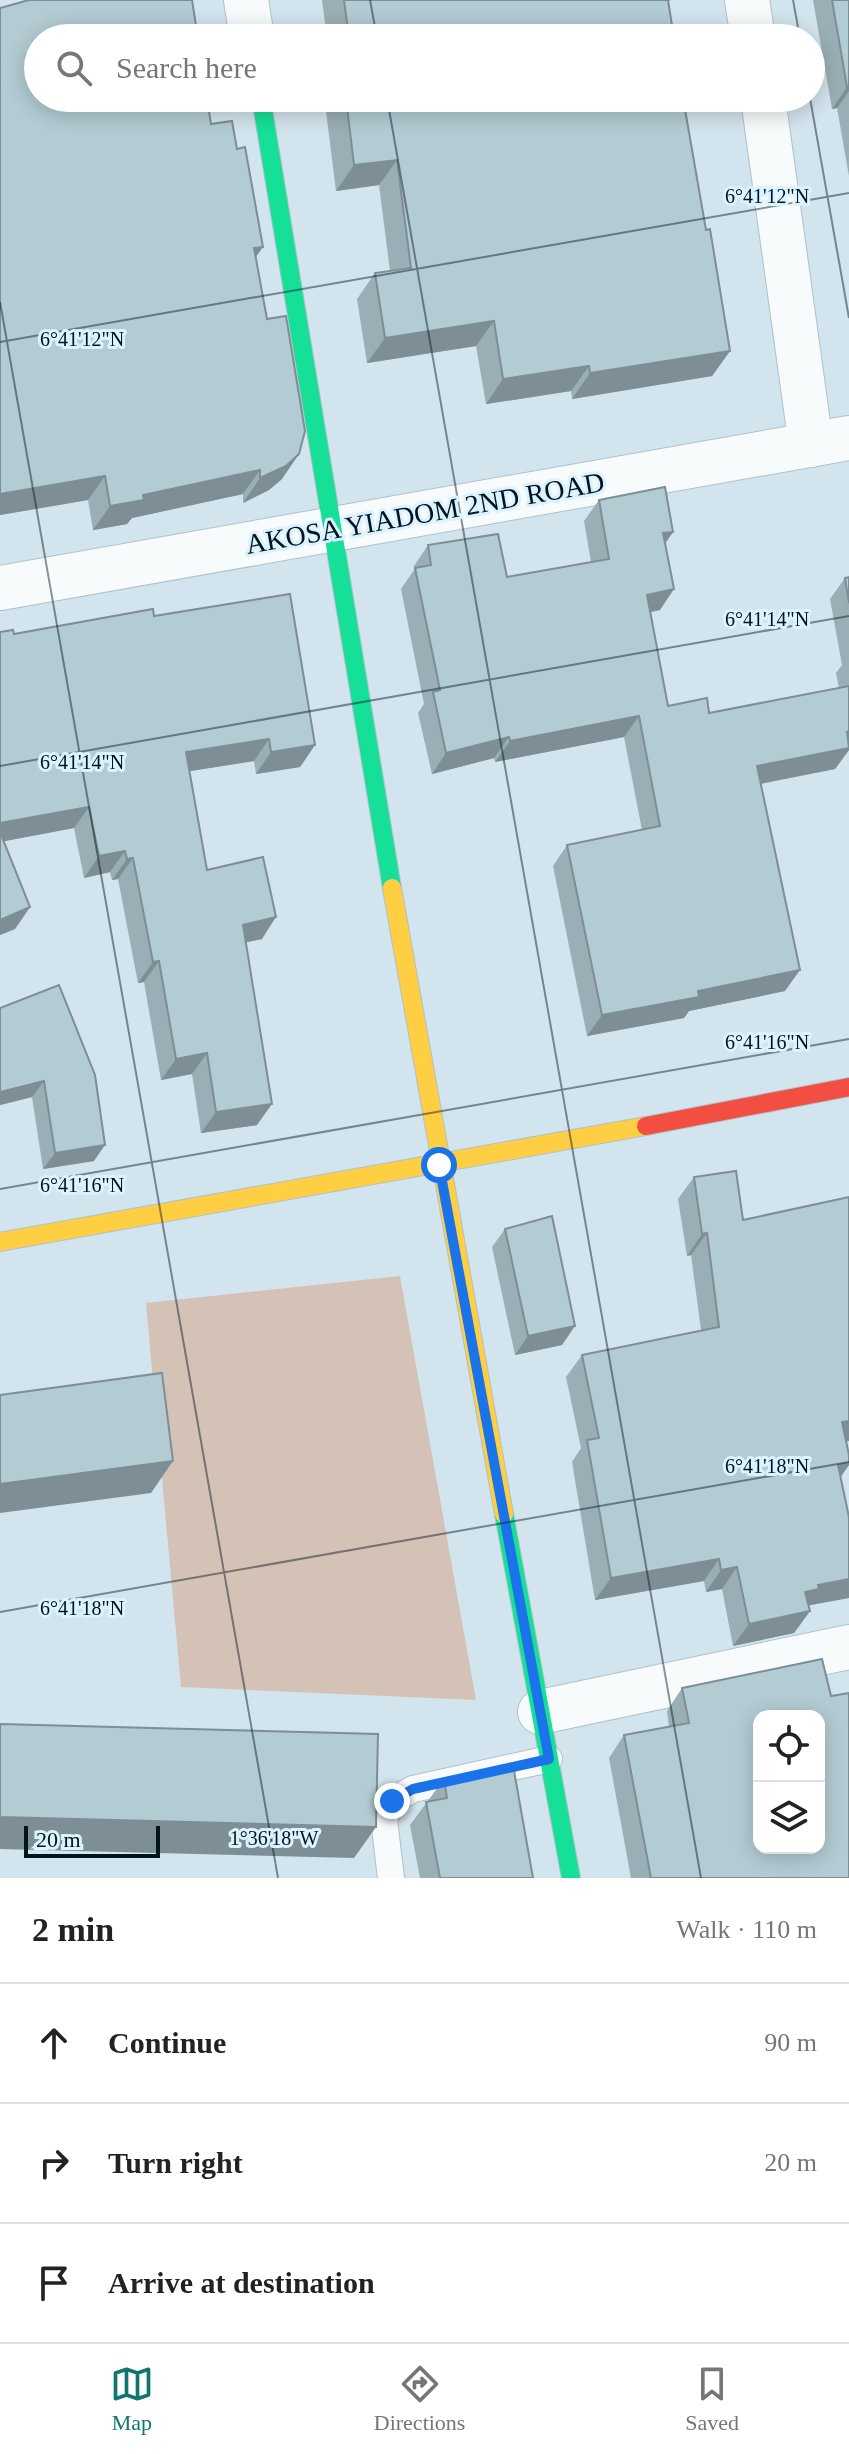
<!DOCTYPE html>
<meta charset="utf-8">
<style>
:root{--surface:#fff;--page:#f2f2f2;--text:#222;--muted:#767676;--line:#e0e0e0;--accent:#0f766e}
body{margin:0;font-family:"Times New Roman",serif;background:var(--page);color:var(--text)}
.controls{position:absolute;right:24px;bottom:24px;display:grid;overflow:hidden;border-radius:16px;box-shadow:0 4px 20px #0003}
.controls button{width:72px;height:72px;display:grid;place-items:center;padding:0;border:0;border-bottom:2px solid var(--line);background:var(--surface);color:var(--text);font:40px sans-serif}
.scale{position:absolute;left:24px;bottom:20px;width:136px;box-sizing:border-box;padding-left:8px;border:4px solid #01151f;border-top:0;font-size:22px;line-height:28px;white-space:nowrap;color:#01151f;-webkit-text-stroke:6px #dcf2ff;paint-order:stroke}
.stop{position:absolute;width:24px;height:24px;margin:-18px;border:6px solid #1a73e8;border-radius:50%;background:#fff}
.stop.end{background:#1a73e8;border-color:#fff;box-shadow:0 2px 8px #0008}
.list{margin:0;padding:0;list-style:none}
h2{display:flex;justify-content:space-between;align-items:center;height:104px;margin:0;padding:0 32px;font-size:34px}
h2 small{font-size:26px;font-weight:400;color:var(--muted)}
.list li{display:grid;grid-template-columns:52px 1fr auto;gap:24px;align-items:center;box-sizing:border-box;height:120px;padding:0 32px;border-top:2px solid var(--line)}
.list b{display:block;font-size:30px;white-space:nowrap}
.list em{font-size:26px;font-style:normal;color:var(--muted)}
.icon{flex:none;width:44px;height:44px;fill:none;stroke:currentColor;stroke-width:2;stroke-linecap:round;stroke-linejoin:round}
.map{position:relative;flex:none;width:849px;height:1878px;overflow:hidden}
.search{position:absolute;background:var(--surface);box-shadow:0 4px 20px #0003;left:24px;right:24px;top:24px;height:88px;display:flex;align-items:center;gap:20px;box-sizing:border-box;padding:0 28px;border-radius:44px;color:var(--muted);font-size:30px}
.sheet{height:464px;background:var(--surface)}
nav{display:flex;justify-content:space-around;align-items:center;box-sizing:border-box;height:112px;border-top:2px solid var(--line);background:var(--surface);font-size:22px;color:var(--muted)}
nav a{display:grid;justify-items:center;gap:4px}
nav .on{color:var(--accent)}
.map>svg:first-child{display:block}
.green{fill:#d5c2b6}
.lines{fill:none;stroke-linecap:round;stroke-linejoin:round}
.lane-casing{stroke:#afc1cb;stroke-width:28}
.street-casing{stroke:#afc1cb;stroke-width:46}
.fast-casing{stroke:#afc1cb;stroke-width:20}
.slow-casing{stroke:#afc1cb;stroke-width:20}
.jam-casing{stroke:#afc1cb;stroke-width:20}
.lane{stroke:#f8fbfc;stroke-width:26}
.street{stroke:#f8fbfc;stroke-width:44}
.fast{stroke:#16e098;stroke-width:18}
.slow{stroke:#ffcf43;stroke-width:18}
.jam{stroke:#f24e42;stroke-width:18}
.wall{fill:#9aafb5}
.shaded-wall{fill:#7d8e94}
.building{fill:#b3cbd3;stroke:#7d8e94;stroke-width:2;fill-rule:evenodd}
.route{stroke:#1a73e8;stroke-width:10}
.ticks{fill:none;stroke:#01151f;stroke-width:2;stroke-opacity:0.45}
.labels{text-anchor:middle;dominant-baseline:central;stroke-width:6;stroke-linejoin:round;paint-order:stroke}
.street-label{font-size:28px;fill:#01151f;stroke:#dcf2ff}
.ticks-label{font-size:20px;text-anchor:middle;fill:#01151f;stroke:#dcf2ff;stroke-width:6;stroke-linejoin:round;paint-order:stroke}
</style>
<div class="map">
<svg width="849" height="1878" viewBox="0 0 849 1878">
<rect width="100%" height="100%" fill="#d2e4ed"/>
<polygon class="green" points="400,1276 476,1700 181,1687 146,1303"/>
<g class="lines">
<g class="lane-casing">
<polyline id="lane" points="391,1878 384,1820 392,1801 413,1789 549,1759"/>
</g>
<g class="street-casing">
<g id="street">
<polyline points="246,0 252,38"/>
<polyline points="747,0 753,38"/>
<polyline points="763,98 811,445"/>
<polyline points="0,588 849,438"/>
<polyline points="540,1712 849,1647"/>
</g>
</g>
<g class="fast-casing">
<g id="fast">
<polyline points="261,98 392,888"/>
<polyline points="504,1514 571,1878"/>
</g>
</g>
<g class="slow-casing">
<g id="slow">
<polyline points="392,888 504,1514"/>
<polyline points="0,1242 646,1126"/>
</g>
</g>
<g class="jam-casing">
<polyline id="jam" points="646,1126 849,1087"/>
</g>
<use href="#lane" class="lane"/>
<use href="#street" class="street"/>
<use href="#fast" class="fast"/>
<use href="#slow" class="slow"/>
<use href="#jam" class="jam"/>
</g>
<g class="wall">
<polygon points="322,0 671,0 668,2 674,38 327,38"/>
<polygon points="813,0 849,0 849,176 837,108 832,109"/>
<polygon points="0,8 211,124 256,257 282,479 269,490 243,503 243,494 132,518 127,524 93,530 88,500 0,515"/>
<polygon points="335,98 683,98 706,230 730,351 712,376 572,399 571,391 486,404 476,346 367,363 357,299 375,273 390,271 379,185 336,191 326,111"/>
<polygon points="599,500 665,543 660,610 650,612 668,706 709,713 839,688 836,673 842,665 830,599 845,578 849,577 849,750 835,769 761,784 785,991 689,1011 684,1018 587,1036 553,866 567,845 642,830 624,737 495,762 494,758 432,774 418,713 424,704 401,589 414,570 414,566 428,545 507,577 591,562 584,521"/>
<polygon points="154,616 315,745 300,767 256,774 254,761 190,771 207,870 262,939 246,942 257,1125 201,1133 192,1074 161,1080 144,982 138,983 118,879 112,880 110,872 84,878 74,828 4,841 30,907 15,929 0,935 0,632 14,634"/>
<polygon points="0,1008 94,1161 43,1169 32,1097 0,1105"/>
<polygon points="694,1177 743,1220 846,1441 849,1455 849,1465 840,1477 809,1606 810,1611 794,1633 733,1646 722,1589 706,1592 704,1581 595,1600 572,1462 581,1448 566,1377 582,1355 701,1330 691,1255 687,1256 678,1199"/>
<polygon points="505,1229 562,1345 515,1355 492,1247"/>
<polygon points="682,1688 831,1696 849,1878 631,1878 609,1758 624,1735 669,1727 667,1711"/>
<polygon points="444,1779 533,1878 420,1878 410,1825"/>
</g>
<g class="shaded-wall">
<polygon points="847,87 849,87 849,91 837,108 832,109"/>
<polygon points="397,160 379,185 336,191 354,165"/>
<polygon points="263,247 246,271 254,248"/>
<polygon points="494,321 476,346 367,363 385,338"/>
<polygon points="730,351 712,376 572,399 590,373"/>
<polygon points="589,366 571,391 486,404 503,379"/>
<polygon points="299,454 282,479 269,490 243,503 260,478"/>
<polygon points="260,470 243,494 132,518 127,524 93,530 110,506 143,495"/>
<polygon points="105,476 88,500 0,515 0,494"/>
<polygon points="673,532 659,553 663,533"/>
<polygon points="674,589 660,610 632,616 647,595"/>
<polygon points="639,716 624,737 495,762 510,741"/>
<polygon points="849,731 849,750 835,769 742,787 757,766"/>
<polygon points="509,737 494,758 432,774 446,753"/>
<polygon points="269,739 254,761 172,774 186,752"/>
<polygon points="315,745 300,767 256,774 271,752"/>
<polygon points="89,807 74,828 0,842 0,823"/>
<polygon points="125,851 110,872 84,878 99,856"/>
<polygon points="133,858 118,879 112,880 127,859"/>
<polygon points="30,907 15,929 0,935 0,920"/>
<polygon points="276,917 262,939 228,946 243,925"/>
<polygon points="159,961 144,982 138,983 153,962"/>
<polygon points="800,970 785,991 689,1011 684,1018 587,1036 602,1015 698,991"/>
<polygon points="207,1053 192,1074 161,1080 176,1059"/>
<polygon points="44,1081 32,1097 0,1105 0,1092"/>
<polygon points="272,1104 257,1125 201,1133 216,1112"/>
<polygon points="105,1145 94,1161 43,1169 55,1153"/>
<polygon points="707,1233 691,1255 687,1256 702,1234"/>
<polygon points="575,1326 562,1345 515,1355 528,1336"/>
<polygon points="849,1421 849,1441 826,1444 842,1422"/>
<polygon points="173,1461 151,1493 0,1513 0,1484"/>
<polygon points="849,1463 849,1465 835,1485 838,1465"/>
<polygon points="719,1559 704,1581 595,1600 611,1578"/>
<polygon points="737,1567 722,1589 706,1592 721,1570"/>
<polygon points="849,1579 849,1598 806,1606 805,1592 818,1585"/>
<polygon points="810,1611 794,1633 733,1646 749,1624"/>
<polygon points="0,1817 376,1827 354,1858 0,1849"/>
</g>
<g class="building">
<polygon points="29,0 192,0 198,38 38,38 38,98 207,98 211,124 232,121 237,149 245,147 263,247 254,248 267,319 286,316 305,431 299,454 286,466 260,478 260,470 143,495 144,500 110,506 105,476 0,494 0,8"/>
<polygon points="344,0 668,0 674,38 349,38"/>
<polygon points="832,0 849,0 849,87 847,87"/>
<polygon points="346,98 683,98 706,230 710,229 730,351 590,373 589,366 503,379 494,321 385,338 375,273 411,268 397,160 354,165"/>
<polygon points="665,487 673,532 663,533 674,589 647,595 668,706 707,698 709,713 849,686 849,731 847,732 849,748 757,766 800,970 698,991 699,997 602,1015 567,845 660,826 639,716 510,741 509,737 446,753 433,692 440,690 415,568 431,565 428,545 498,534 507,577 609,559 599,500"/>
<polygon points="849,577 849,603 845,578"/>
<polygon points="290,594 315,745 271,752 269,739 186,752 207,870 263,857 276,917 243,925 272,1104 216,1112 207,1053 176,1059 159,961 153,962 133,858 127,859 125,851 99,856 89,807 0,823 0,632 13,630 14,634 153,609 154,616"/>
<polygon points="0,832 30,907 0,920"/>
<polygon points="59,985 95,1075 105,1145 55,1153 44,1081 0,1092 0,1008"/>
<polygon points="736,1171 743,1220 849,1197 849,1421 842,1422 849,1455 849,1463 838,1465 849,1517 849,1579 818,1585 819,1589 805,1592 810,1611 749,1624 737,1567 721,1570 719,1559 611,1578 587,1440 599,1438 582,1355 719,1327 707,1233 702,1234 694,1177"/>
<polygon points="552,1216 575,1326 528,1336 505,1229"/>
<polygon points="162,1373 173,1461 0,1484 0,1395"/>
<path d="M822 1659 831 1696 849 1693V1878H651L624 1735 689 1723 682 1688ZM759 1716H819V1848H759Z"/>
<polygon points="0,1724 378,1734 376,1827 0,1817"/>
<polygon points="513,1765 533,1878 440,1878 426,1802 447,1798 444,1779"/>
</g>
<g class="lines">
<polyline class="route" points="392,1801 413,1789 549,1759 439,1165"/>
</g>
<path class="ticks" d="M370 0 377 38M793 0 800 38M387 98 701 1878M810 98 849 318M0 302 278 1878M0 342 849 193M0 766 849 616M0 1189 849 1039M0 1612 849 1462"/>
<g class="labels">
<g class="street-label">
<text transform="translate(425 513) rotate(-10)">AKOSA YIADOM 2ND ROAD</text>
</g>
</g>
<g class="ticks-label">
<text x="767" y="203">6°41'12"N</text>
<text x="82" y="346">6°41'12"N</text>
<text x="767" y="626">6°41'14"N</text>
<text x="82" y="769">6°41'14"N</text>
<text x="767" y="1049">6°41'16"N</text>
<text x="82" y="1192">6°41'16"N</text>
<text x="767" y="1473">6°41'18"N</text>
<text x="82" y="1615">6°41'18"N</text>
<text x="274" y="1845">1°36'18"W</text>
</g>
</svg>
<div class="controls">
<button><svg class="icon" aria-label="locate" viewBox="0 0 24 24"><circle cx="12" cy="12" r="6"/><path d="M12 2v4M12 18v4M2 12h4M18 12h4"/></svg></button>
<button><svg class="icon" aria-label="layers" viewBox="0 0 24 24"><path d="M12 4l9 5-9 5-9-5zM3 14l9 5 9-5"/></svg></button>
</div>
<div class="scale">20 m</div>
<div class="stop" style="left:439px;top:1165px"></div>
<div class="stop end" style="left:392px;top:1801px"></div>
<div class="search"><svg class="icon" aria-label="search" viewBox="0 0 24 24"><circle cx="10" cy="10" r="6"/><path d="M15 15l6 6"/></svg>Search here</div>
</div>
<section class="sheet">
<h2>2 min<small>Walk · 110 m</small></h2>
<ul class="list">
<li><svg class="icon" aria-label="ahead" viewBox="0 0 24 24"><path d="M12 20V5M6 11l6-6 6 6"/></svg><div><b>Continue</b></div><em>90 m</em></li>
<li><svg class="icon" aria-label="right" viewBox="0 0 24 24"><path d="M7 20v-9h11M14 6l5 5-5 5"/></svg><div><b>Turn right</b></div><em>20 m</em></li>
<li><svg class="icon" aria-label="arrive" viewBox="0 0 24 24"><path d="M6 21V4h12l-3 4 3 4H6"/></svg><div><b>Arrive at destination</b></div></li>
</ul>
</section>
<nav>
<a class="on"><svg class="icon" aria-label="map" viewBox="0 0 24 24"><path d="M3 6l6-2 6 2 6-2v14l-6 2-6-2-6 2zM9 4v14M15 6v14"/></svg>Map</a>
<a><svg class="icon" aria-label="directions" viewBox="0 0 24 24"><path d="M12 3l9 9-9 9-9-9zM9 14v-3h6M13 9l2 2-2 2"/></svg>Directions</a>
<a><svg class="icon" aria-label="saved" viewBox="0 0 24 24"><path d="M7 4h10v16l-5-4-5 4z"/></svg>Saved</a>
</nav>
